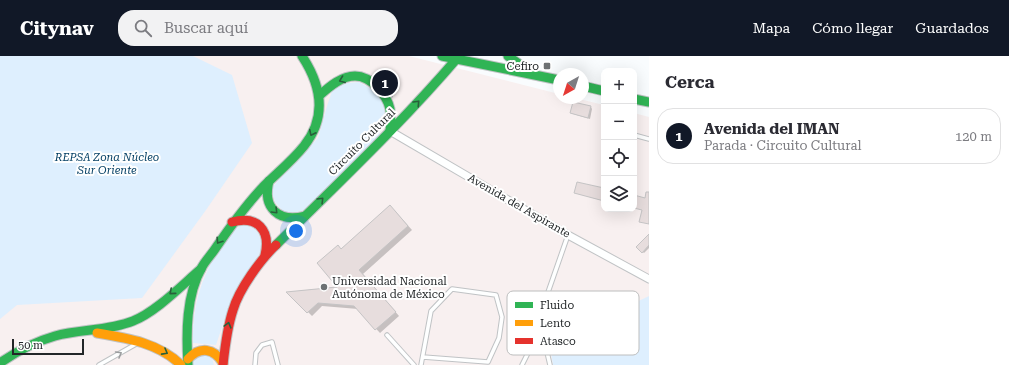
<!DOCTYPE html>
<html lang="es">
<meta charset="utf-8">
<style>
:root{--surface:#fff;--page:#f2f2f3;--text:#2b2b33;--muted:#7c7c81;--line:#e1e1e2;--accent:#111827}
body{margin:0;font-family:"Roboto Serif",serif;background:var(--page);color:var(--text)}
.controls{position:absolute;right:12px;top:12px;display:grid;overflow:hidden;border-radius:8px;box-shadow:0 4px 16px #0002}
.controls button{width:36px;height:36px;display:grid;place-items:center;padding:0;border:0;border-bottom:1px solid var(--line);background:var(--surface);color:var(--text);font:20px sans-serif}
.compass{position:absolute;left:553px;top:12px;width:36px;height:36px;border-radius:50%;background:var(--surface);box-shadow:0 4px 16px #0002;rotate:219deg}
.scale{position:absolute;left:12px;bottom:10px;width:72px;box-sizing:border-box;padding-left:4px;border:2px solid #222628;border-top:0;font-size:11px;line-height:14px;white-space:nowrap;color:#222628;-webkit-text-stroke:3px #fff;paint-order:stroke}
.you{position:absolute;left:296px;top:175px;width:14px;height:14px;margin:-10px;border:3px solid #fff;border-radius:50%;background:#1a73e8;box-shadow:0 0 0 6px #1a73e833}
.badge{display:grid;place-items:center;width:26px;height:26px;border-radius:50%;background:var(--accent);color:#fff;font-size:13px;font-weight:700}
.pin{position:absolute;translate:-50% -50%;border:2px solid #fff;box-shadow:0 1px 4px #0006}
.list{margin:0;padding:0;list-style:none}
h2{display:flex;justify-content:space-between;align-items:center;height:52px;margin:0;padding:0 16px;font-size:17px}
h2 small{font-size:13px;font-weight:400;color:var(--muted)}
.list li{display:grid;grid-template-columns:26px 1fr auto;gap:12px;align-items:center;box-sizing:border-box;height:56px;margin:0 8px 8px;padding:0 8px;border:1px solid var(--line);border-radius:16px}
.list b{display:block;font-size:15px;white-space:nowrap}
.list p{margin:0;font-size:13px;white-space:nowrap;color:var(--muted)}
.list em{font-size:13px;font-style:normal;color:var(--muted)}
.icon{flex:none;width:22px;height:22px;fill:none;stroke:currentColor;stroke-width:2;stroke-linecap:round;stroke-linejoin:round}
.map{position:relative;flex:none;width:649px;height:309px;overflow:hidden}
header{display:flex;align-items:center;gap:24px;box-sizing:border-box;height:56px;padding:0 20px;background:var(--accent);color:#fff}
header strong{font-size:19px}
nav{display:flex;gap:22px;margin-inline-start:auto;font-size:14px}
.search{width:280px;height:36px;background:var(--page);display:flex;align-items:center;gap:10px;box-sizing:border-box;padding:0 14px;border-radius:16px;color:var(--muted);font-size:15px}
main{display:flex}
aside{flex:1;background:var(--surface)}
.map>svg:first-child{display:block}
.education{fill:#f8f0f0}
.green{fill:#deeffe}
.shadow{fill:#0003}
.building{fill:#e7dddd;stroke:#c5c4c5}
.lines{fill:none;stroke-linecap:round;stroke-linejoin:round}
.lane-casing{stroke:#c0c3c5;stroke-width:5.5}
.street-casing{stroke:#c0c3c5;stroke-width:9}
.fast-casing{stroke:#c0c3c5;stroke-width:11}
.slow-casing{stroke:#c0c3c5;stroke-width:11}
.jam-casing{stroke:#c0c3c5;stroke-width:11}
.lane{stroke:#feffff;stroke-width:3.5}
.street{stroke:#feffff;stroke-width:7}
.fast{stroke:#30b455;stroke-width:9}
.slow{stroke:#ff9f0a;stroke-width:9}
.jam{stroke:#e5322d;stroke-width:9}
.oneway{stroke:#285f3a}
.oneway2{stroke:#9b9d9e}
.poi-dot{fill:#6d7173;stroke:#fff;stroke-width:1.5}
.labels{text-anchor:middle;dominant-baseline:central;stroke-width:4;stroke-linejoin:round;paint-order:stroke}
.poi-label{font-size:11px;fill:#222628;stroke:#fff;text-anchor:end}
.street-label{font-size:11px;fill:#222628;stroke:#fff}
.park-label{font-size:11px;font-style:italic;fill:#054065;stroke:#fff}
.key{fill:#fff;stroke:#bdbebe;stroke-width:1}
.key-label{font-size:11px;fill:#222628}
</style>
<header>
<strong>Citynav</strong>
<div class="search"><svg class="icon" aria-label="search" viewBox="0 0 24 24"><circle cx="10" cy="10" r="6"/><path d="M15 15l6 6"/></svg>Buscar aquí</div>
<nav><a>Mapa</a><a>Cómo llegar</a><a>Guardados</a></nav>
</header>
<main>
<div class="map">
<svg width="649" height="309" viewBox="0 0 649 309">
<rect width="100%" height="100%" fill="#f9fcfe"/>
<polygon class="education" points="0,0 409,0 559,38 559,42 575,42 604,49 604,153 634,153 634,57 649,61 649,309 0,309"/>
<g class="green">
<polygon points="0,0 193,0 232,19 252,87 206,154 142,242 17,249 0,263"/>
<polygon points="359,26 375,35 383,44 385,55 379,80 305,154 286,159 275,146 271,133 288,112 318,82 327,50 333,32 347,27"/>
<path d="M242 169C258 171 259 177 263 191L225 262 216 289 193 287C192 250 201 221 221 190 228 180 230 174 242 169Z"/>
<polygon points="649,240 649,309 553,309 548,278 575,284 581,273"/>
<polygon points="203,299 212,301 214,309 193,309 192,305"/>
</g>
<g class="shadow">
<polygon points="574,47 591,51 592,53 590,63 573,58 571,57"/>
<polygon points="604,133 604,145 575,137"/>
<polygon points="394,154 412,174 363,218 399,260 380,277 358,253 322,250 312,260 288,236 339,231 342,194"/>
<polygon points="649,180 649,192 644,197 637,191"/>
</g>
<g class="building">
<polygon points="573,46 591,50 588,62 570,57"/>
<polygon points="577,126 604,132 604,145 574,137"/>
<polygon points="646,136 649,136 649,168 639,166 642,154 634,152 634,139 645,142"/>
<polygon points="390,149 408,170 359,214 396,256 375,274 354,250 318,247 307,257 286,236 337,231 317,207 338,189 341,193"/>
<polygon points="649,178 649,189 642,197 636,191"/>
</g>
<g class="lines">
<g class="lane-casing">
<g id="lane">
<polyline points="369,23 378,20 392,34 389,43"/>
<polyline points="634,79 649,83"/>
<polyline points="387,279 414,309"/>
<polyline points="99,309 136,288"/>
<polyline points="255,309 256,297 262,289 272,286 278,309"/>
<polyline points="421,309 431,255 452,233 496,239 502,261 499,282 488,306 423,301"/>
<polyline points="522,309 530,293 539,263"/>
<polyline points="550,309 539,262 568,179"/>
</g>
</g>
<g class="street-casing">
<polyline id="street" points="390,75 568,179 649,223"/>
</g>
<g class="fast-casing">
<g id="fast">
<polyline points="442,0 559,24"/>
<polyline points="508,0 530,16"/>
<polyline points="583,30 604,35"/>
<path d="M320 39C330 30 342 20 355 20 371 20 387 39 390 53 391 60 391 68 390 75"/>
<polyline points="634,43 649,46"/>
<path d="M269 125C262 152 279 167 305 160"/>
<path d="M276 189C338 127 402 67 459 0"/>
<path d="M0 307C17 295 34 286 55 280 81 273 108 275 133 265 156 256 182 229 201 213"/>
<path d="M188 309C186 277 186 239 202 211 206 204 211 199 215 193 230 171 245 150 263 131 277 117 292 105 304 90 328 60 321 29 302 0"/>
</g>
</g>
<g class="slow-casing">
<g id="slow">
<path d="M97 277C127 282 159 287 181 309"/>
<path d="M188 303C200 290 214 292 223 307"/>
</g>
</g>
<g class="jam-casing">
<g id="jam">
<path d="M232 166C257 159 271 174 265 199"/>
<path d="M223 309C225 290 227 272 233 254 239 233 261 203 276 189"/>
</g>
</g>
<use href="#lane" class="lane"/>
<use href="#street" class="street"/>
<use href="#fast" class="fast"/>
<use href="#slow" class="slow"/>
<use href="#jam" class="jam"/>
</g>
<defs><path id="oneway-chevron" d="M-2-3.5L2.5 0L-2 3.5" fill="none" stroke-width="1.6" stroke-linecap="round" stroke-linejoin="round"/></defs>
<g class="oneway">
<use href="#oneway-chevron" transform="translate(342 24) rotate(159)"/>
<use href="#oneway-chevron" transform="translate(417 47) rotate(-47)"/>
<use href="#oneway-chevron" transform="translate(312 77) rotate(116)"/>
<use href="#oneway-chevron" transform="translate(321 144) rotate(-45)"/>
<use href="#oneway-chevron" transform="translate(275 155) rotate(45)"/>
<use href="#oneway-chevron" transform="translate(219 185) rotate(123)"/>
<use href="#oneway-chevron" transform="translate(172 236) rotate(139)"/>
<use href="#oneway-chevron" transform="translate(228 269) rotate(-75)"/>
<use href="#oneway-chevron" transform="translate(165 296) rotate(29)"/>
</g>
<use class="oneway2" href="#oneway-chevron" transform="translate(119 298) rotate(-30)"/>
<g class="poi-dot">
<rect x="543" y="6" width="8" height="8" rx="2"/>
<circle cx="324" cy="231" r="4"/>
</g>
<g class="labels">
<g class="poi-label">
<text x="539" y="10">Cefiro</text>
<text x="332" y="225" text-anchor="start">Universidad Nacional<tspan x="332" dy="13">Autónoma de México</tspan></text>
</g>
<g class="street-label">
<text transform="translate(362 86) rotate(-45)">Circuito Cultural</text>
<text transform="translate(519 150) rotate(30)">Avenida del Aspirante</text>
</g>
<g class="park-label">
<text x="107" y="101">REPSA Zona Núcleo<tspan x="107" dy="13">Sur Oriente</tspan></text>
</g>
</g>
<rect x="507" y="235" width="132" height="64" rx="6" class="key"/>
<rect x="515" y="246" width="18" height="6" fill="#30b455"/>
<rect x="515" y="264" width="18" height="6" fill="#ff9f0a"/>
<rect x="515" y="282" width="18" height="6" fill="#e5322d"/>
<g class="key-label">
<text x="540" y="253">Fluido</text>
<text x="540" y="271">Lento</text>
<text x="540" y="289">Atasco</text>
</g>
</svg>
<div class="controls">
<button>+</button>
<button>−</button>
<button><svg class="icon" aria-label="locate" viewBox="0 0 24 24"><circle cx="12" cy="12" r="6"/><path d="M12 2v4M12 18v4M2 12h4M18 12h4"/></svg></button>
<button><svg class="icon" aria-label="layers" viewBox="0 0 24 24"><path d="M12 4l9 5-9 5-9-5zM3 14l9 5 9-5"/></svg></button>
</div>
<svg class="compass" viewBox="-18 -18 36 36"><path d="M0-13l5 13h-10z" fill="#e53935"/><path d="M0 13l5-13h-10z" fill="#7c7c81"/></svg>
<div class="scale">50 m</div>
<div class="you"></div>
<div class="pin badge" style="left:385px;top:27px">1</div>
</div>
<aside>
<h2>Cerca<small></small></h2>
<ul class="list">
<li><span class="badge">1</span><div><b>Avenida del IMAN</b><p>Parada · Circuito Cultural</p></div><em>120 m</em></li>
</ul>
</aside>
</main>
